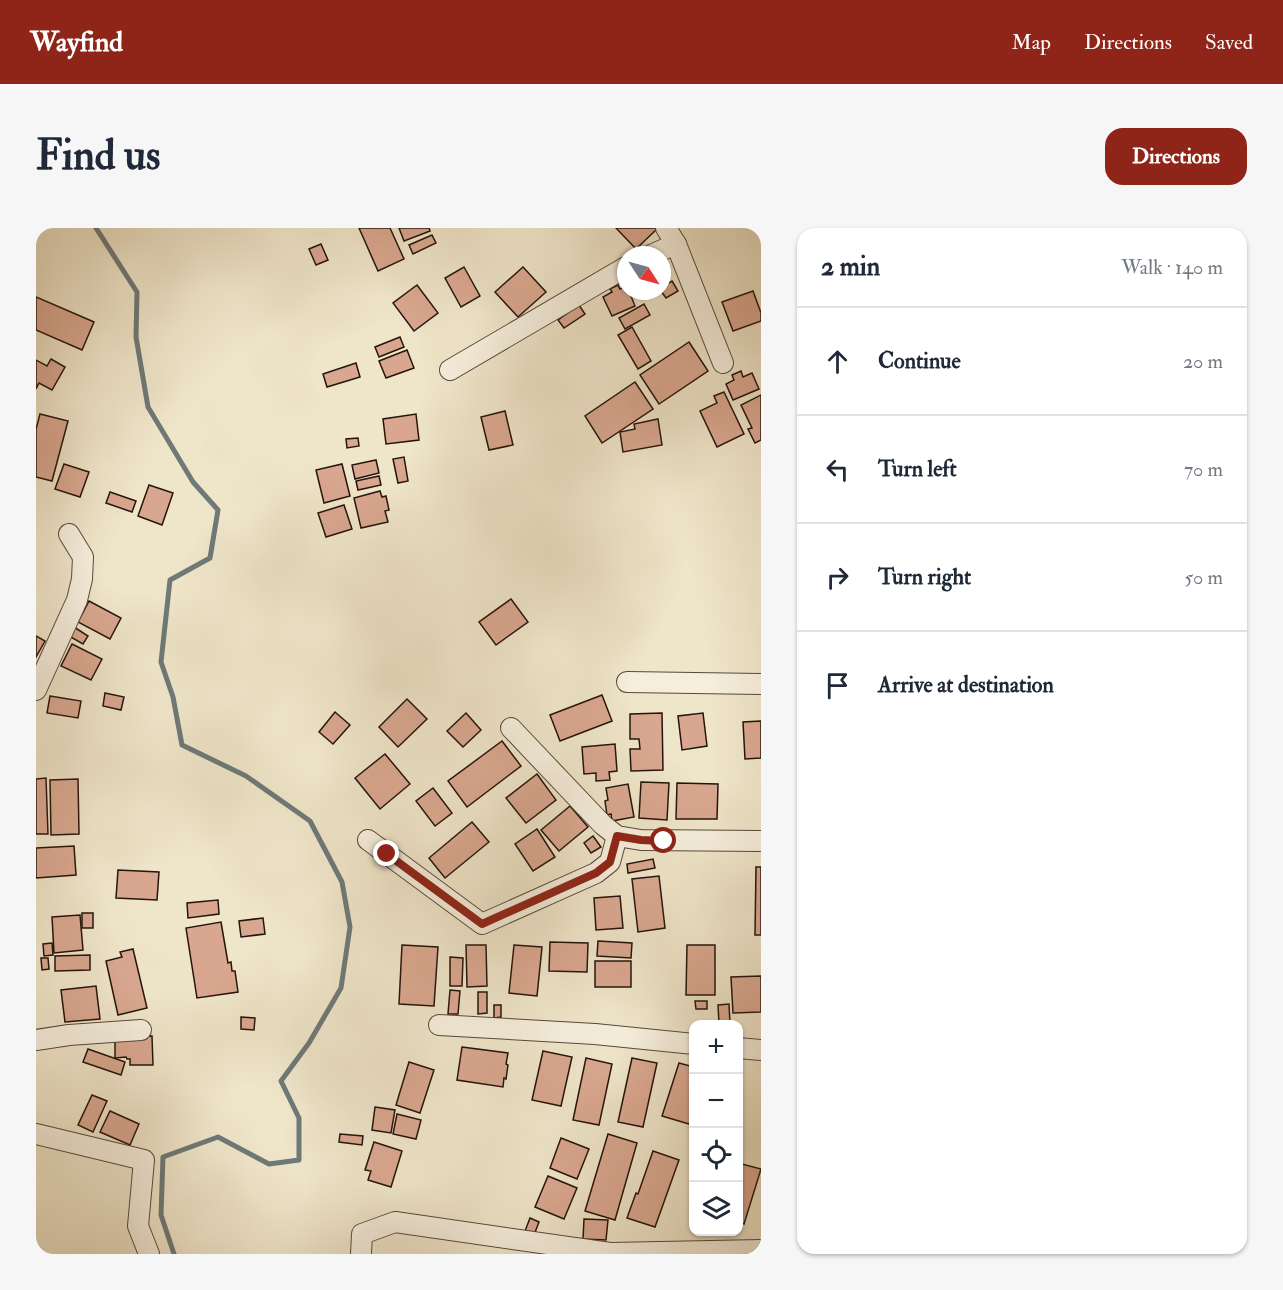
<!DOCTYPE html>
<meta charset="utf-8">
<style>
:root{--surface:#fff;--page:#f6f6f7;--text:#1f2937;--muted:#747a83;--line:#e0e1e3;--accent:#8f2418}
body{margin:0;font-family:"IM FELL Double Pica",serif;background:var(--page);color:var(--text)}
.controls{position:absolute;right:18px;bottom:18px;display:grid;overflow:hidden;border-radius:12px;box-shadow:0 2px 4px #0004}
.controls button{width:54px;height:54px;display:grid;place-items:center;padding:0;border:0;border-bottom:2px solid var(--line);background:var(--surface);color:var(--text);font:30px sans-serif}
.compass{position:absolute;left:581px;top:18px;width:54px;height:54px;border-radius:50%;background:var(--surface);box-shadow:0 2px 4px #0004;rotate:126deg}
.stop{position:absolute;width:18px;height:18px;margin:-14px;border:4px solid #8f2418;border-radius:50%;background:#fff}
.stop.end{background:#8f2418;border-color:#fff;box-shadow:0 2px 6px #0008}
.list{margin:0;padding:0;list-style:none}
h2{display:flex;justify-content:space-between;align-items:center;height:78px;margin:0;padding:0 24px;font-size:26px}
h2 small{font-size:20px;font-weight:400;color:var(--muted)}
.list li{display:grid;grid-template-columns:39px 1fr auto;gap:18px;align-items:center;box-sizing:border-box;height:108px;padding:0 24px;border-top:2px solid var(--line)}
.list b{display:block;font-size:22px;white-space:nowrap}
.list em{font-size:20px;font-style:normal;color:var(--muted)}
.icon{flex:none;width:33px;height:33px;fill:none;stroke:currentColor;stroke-width:2;stroke-linecap:round;stroke-linejoin:round}
.map{position:relative;flex:none;width:725px;height:1026px;overflow:hidden;border-radius:18px}
header{display:flex;align-items:center;gap:36px;box-sizing:border-box;height:84px;padding:0 30px;background:var(--accent);color:#fff}
header strong{font-size:28px}
nav{display:flex;gap:33px;margin-inline-start:auto;font-size:21px}
.intro{display:flex;align-items:center;justify-content:space-between;box-sizing:border-box;height:144px;padding:0 36px}
h1{margin:0;font-size:42px}
.button{padding:15px 27px;border-radius:18px;background:var(--accent);color:#fff;font-size:21px;font-weight:700}
main{display:flex;gap:36px;padding:0 36px}
aside{flex:1;background:var(--surface);border-radius:18px;box-shadow:0 2px 4px #0004}
.map>svg:first-child{display:block}
.lines{fill:none;stroke-linecap:round;stroke-linejoin:round}
.stream{stroke:#6e7978;stroke-width:5}
.building{fill:#d9a78f;stroke:#25140c;stroke-width:1.5}
.street-casing{stroke:#58483b;stroke-width:22}
.street{stroke:#f5eedc;stroke-width:20}
.route{stroke:#8f2418;stroke-width:8}
</style>
<header>
<strong>Wayfind</strong>
<nav><a>Map</a><a>Directions</a><a>Saved</a></nav>
</header>
<div class="intro"><h1>Find us</h1><a class="button">Directions</a></div>
<main>
<div class="map">
<svg width="725" height="1026" viewBox="0 0 725 1026">
<rect width="100%" height="100%" fill="#efe5c9"/>
<filter id="stains"><feTurbulence type="fractalNoise" baseFrequency=".00333" numOctaves="4"/><feColorMatrix values="0 0 0 0 .2 0 0 0 0 .09 0 0 0 0 .02 0 0 0 .5 -.17"/></filter>
<radialGradient id="worn" r=".72"><stop offset=".6" stop-color="#630" stop-opacity="0"/><stop offset="1" stop-color="#630" stop-opacity=".3"/></radialGradient>
<g class="lines">
<polyline class="stream" points="60,0 101,64 100,109 112,179 157,254 182,282 174,330 134,352 125,434 137,469 146,517 210,548 274,593 306,654 314,699 305,760 273,815 245,853 263,890 263,932 233,936 182,909 127,929 125,987 138,1026"/>
</g>
<g class="building">
<polygon points="323,0 354,0 368,31 342,43"/>
<polygon points="363,0 393,0 394,3 368,13"/>
<polygon points="580,0 620,0 621,1 600,21"/>
<polygon points="396,7 400,15 377,26 373,17"/>
<polygon points="285,16 292,32 280,37 273,21"/>
<polygon points="428,39 444,68 425,79 409,50"/>
<polygon points="487,39 510,64 482,89 459,64"/>
<polygon points="636,53 642,63 630,70 625,63 626,59"/>
<polygon points="381,57 402,85 378,103 357,75"/>
<polygon points="582,57 584,61 590,58 590,63 593,63 599,78 576,88 567,69 576,64 574,61"/>
<polygon points="717,63 725,85 725,93 697,103 686,74"/>
<polygon points="0,69 58,94 46,122 0,102"/>
<polygon points="608,76 614,87 589,101 583,90"/>
<polygon points="543,77 549,86 528,100 522,92"/>
<polygon points="596,99 615,133 602,141 582,107"/>
<polygon points="364,109 368,119 343,129 339,119"/>
<polygon points="653,114 672,143 623,176 604,147"/>
<polygon points="371,122 378,140 350,150 343,133"/>
<polygon points="15,131 29,139 16,162 3,155 0,161 0,132 11,138"/>
<polygon points="320,135 324,149 291,159 287,146"/>
<polygon points="705,143 707,149 716,145 723,161 697,172 690,156 698,152 696,147"/>
<polygon points="599,154 617,181 566,215 549,188"/>
<polygon points="688,164 708,206 681,219 664,183 681,175 678,168"/>
<polygon points="725,167 725,212 719,215 712,201 716,200 705,177"/>
<polygon points="469,183 477,217 453,222 445,189"/>
<polygon points="4,186 32,193 16,253 0,249 0,201"/>
<polygon points="380,186 383,212 350,216 347,191"/>
<polygon points="622,191 626,217 587,224 584,204 599,201 598,196"/>
<polygon points="322,210 323,218 311,220 310,211"/>
<polygon points="368,229 372,253 362,255 357,231"/>
<polygon points="340,232 343,245 319,251 316,237"/>
<polygon points="28,236 53,244 44,269 19,261"/>
<polygon points="306,236 314,268 288,275 280,242"/>
<polygon points="343,248 345,257 322,262 320,253"/>
<polygon points="113,257 137,265 126,297 102,288"/>
<polygon points="344,263 346,269 350,268 353,282 349,283 352,294 325,300 318,270"/>
<polygon points="74,264 100,273 96,284 70,275"/>
<polygon points="308,277 316,301 290,309 282,285"/>
<polygon points="475,371 492,394 460,417 443,394"/>
<polygon points="53,373 85,390 74,411 42,394"/>
<polygon points="38,399 52,408 47,416 33,408"/>
<polygon points="0,408 9,413 0,429"/>
<polygon points="36,416 66,431 55,452 25,438"/>
<polygon points="69,465 88,469 85,482 67,478"/>
<polygon points="566,467 576,493 524,513 514,487"/>
<polygon points="14,468 45,473 42,490 11,485"/>
<polygon points="371,471 391,491 362,519 343,499"/>
<polygon points="299,484 314,497 297,516 283,504"/>
<polygon points="430,485 445,502 427,519 411,503"/>
<polygon points="626,485 627,542 595,543 594,521 604,521 603,511 594,511 594,486"/>
<polygon points="667,485 671,518 646,522 642,488"/>
<polygon points="725,493 725,530 709,531 707,494"/>
<polygon points="466,513 485,538 431,579 412,553"/>
<polygon points="579,516 581,543 573,544 574,552 560,553 560,545 548,546 546,519"/>
<polygon points="349,526 374,556 344,581 319,550"/>
<polygon points="501,546 520,572 490,595 470,570"/>
<polygon points="10,550 12,606 0,606 0,551"/>
<polygon points="42,551 43,606 15,607 14,552"/>
<polygon points="605,554 633,555 631,592 603,590"/>
<polygon points="641,555 682,556 681,591 640,591"/>
<polygon points="592,556 598,589 576,593 575,586 571,587 569,573 572,572 570,560"/>
<polygon points="397,560 416,585 399,598 380,573"/>
<polygon points="534,578 552,599 523,623 505,602"/>
<polygon points="436,594 453,614 409,650 393,630"/>
<polygon points="501,601 519,629 497,643 479,616"/>
<polygon points="557,608 565,619 555,625 548,615"/>
<polygon points="38,618 40,647 0,650 0,620"/>
<polygon points="617,631 619,640 592,645 591,636"/>
<polygon points="720,639 725,639 725,707 719,707"/>
<polygon points="82,642 123,644 121,672 80,670"/>
<polygon points="623,648 629,700 602,704 596,651"/>
<polygon points="584,668 587,700 560,702 558,670"/>
<polygon points="182,672 183,686 152,690 151,675"/>
<rect x="46" y="685" width="11" height="15"/>
<polygon points="44,687 47,722 18,725 16,689"/>
<polygon points="227,690 229,706 205,709 203,693"/>
<polygon points="185,694 192,735 195,734 196,743 199,743 202,764 161,770 150,700"/>
<polygon points="562,713 596,715 595,730 561,728"/>
<polygon points="514,714 552,715 551,744 513,743"/>
<polygon points="16,715 17,727 8,728 7,716"/>
<polygon points="366,717 402,719 398,778 363,776"/>
<polygon points="430,717 450,717 451,758 431,759"/>
<polygon points="478,717 506,719 501,768 473,765"/>
<polygon points="651,717 679,717 679,767 650,767"/>
<polygon points="97,721 111,780 82,787 70,733 86,729 84,724"/>
<polygon points="54,727 54,742 19,743 19,728"/>
<polygon points="414,729 427,730 426,758 414,758"/>
<polygon points="5,730 12,730 13,741 6,742"/>
<rect x="559" y="733" width="36" height="26"/>
<polygon points="725,748 725,784 697,785 695,749"/>
<polygon points="60,758 64,791 29,794 25,762"/>
<polygon points="414,762 424,763 422,786 412,786"/>
<polygon points="442,764 451,764 451,785 442,786"/>
<polygon points="659,773 671,773 671,781 660,781"/>
<polygon points="693,776 694,796 683,796 682,777"/>
<polygon points="458,777 465,777 465,789 458,790"/>
<polygon points="205,789 219,790 218,802 205,801"/>
<polygon points="116,808 117,837 94,837 94,831 91,831 90,829 79,830 79,809"/>
<polygon points="426,819 472,825 470,836 472,837 470,851 468,850 467,859 421,852"/>
<polygon points="52,821 89,834 85,847 47,834"/>
<polygon points="507,823 536,829 525,878 496,872"/>
<polygon points="550,830 576,836 563,897 537,892"/>
<polygon points="596,830 621,835 607,899 582,894"/>
<polygon points="373,834 398,842 384,885 360,877"/>
<polygon points="643,835 658,839 658,881 653,896 626,888"/>
<polygon points="56,867 71,873 57,904 42,897"/>
<polygon points="339,879 359,882 355,905 336,902"/>
<polygon points="74,883 103,896 94,917 64,904"/>
<polygon points="361,886 385,892 380,911 357,906"/>
<polygon points="304,906 327,908 326,917 303,914"/>
<polygon points="572,906 601,915 579,992 549,983"/>
<polygon points="525,910 553,921 541,951 514,940"/>
<polygon points="338,914 366,923 355,959 332,952 335,943 329,942"/>
<polygon points="617,923 643,932 619,999 591,990 600,965 602,966"/>
<polygon points="702,935 725,941 708,996 702,994"/>
<polygon points="512,948 541,960 528,991 499,979"/>
<polygon points="494,990 503,994 498,1007 489,1003"/>
<polygon points="548,991 572,992 570,1012 547,1011"/>
</g>
<g class="lines">
<g class="street-casing">
<g id="street">
<polyline points="630,0 640,16 687,135"/>
<polyline points="615,27 640,16"/>
<polyline points="414,142 590,39"/>
<polyline points="591,454 725,456"/>
<polyline points="0,462 41,372 46,351 47,329 33,306"/>
<polyline points="475,500 567,597 581,608 605,612 725,613"/>
<polyline points="332,612 446,696 560,645 574,634 581,608"/>
<polyline points="403,797 559,806 658,816"/>
<polyline points="0,812 33,807 105,802"/>
<polyline points="702,820 725,822"/>
<polyline points="0,906 108,932 102,998 113,1026"/>
<polyline points="325,1026 326,1006 359,994 574,1025 725,1022"/>
</g>
</g>
<use href="#street" class="street"/>
</g>
<g class="lines">
<polyline class="route" points="351,626 446,696 560,645 574,634 581,608 605,612 628,613"/>
</g>
<rect width="100%" height="100%" filter="url(#stains)"/>
<rect width="100%" height="100%" fill="url(#worn)"/>
</svg>
<div class="controls">
<button>+</button>
<button>−</button>
<button><svg class="icon" aria-label="locate" viewBox="0 0 24 24"><circle cx="12" cy="12" r="6"/><path d="M12 2v4M12 18v4M2 12h4M18 12h4"/></svg></button>
<button><svg class="icon" aria-label="layers" viewBox="0 0 24 24"><path d="M12 4l9 5-9 5-9-5zM3 14l9 5 9-5"/></svg></button>
</div>
<svg class="compass" viewBox="-18 -18 36 36"><path d="M0-13l5 13h-10z" fill="#e53935"/><path d="M0 13l5-13h-10z" fill="#747a83"/></svg>
<div class="stop" style="left:628px;top:613px"></div>
<div class="stop end" style="left:351px;top:626px"></div>
</div>
<aside>
<h2>2 min<small>Walk · 140 m</small></h2>
<ul class="list">
<li><svg class="icon" aria-label="ahead" viewBox="0 0 24 24"><path d="M12 20V5M6 11l6-6 6 6"/></svg><div><b>Continue</b></div><em>20 m</em></li>
<li><svg class="icon" aria-label="left" viewBox="0 0 24 24"><path d="M17 20v-9H6M10 6l-5 5 5 5"/></svg><div><b>Turn left</b></div><em>70 m</em></li>
<li><svg class="icon" aria-label="right" viewBox="0 0 24 24"><path d="M7 20v-9h11M14 6l5 5-5 5"/></svg><div><b>Turn right</b></div><em>50 m</em></li>
<li><svg class="icon" aria-label="arrive" viewBox="0 0 24 24"><path d="M6 21V4h12l-3 4 3 4H6"/></svg><div><b>Arrive at destination</b></div></li>
</ul>
</aside>
</main>
